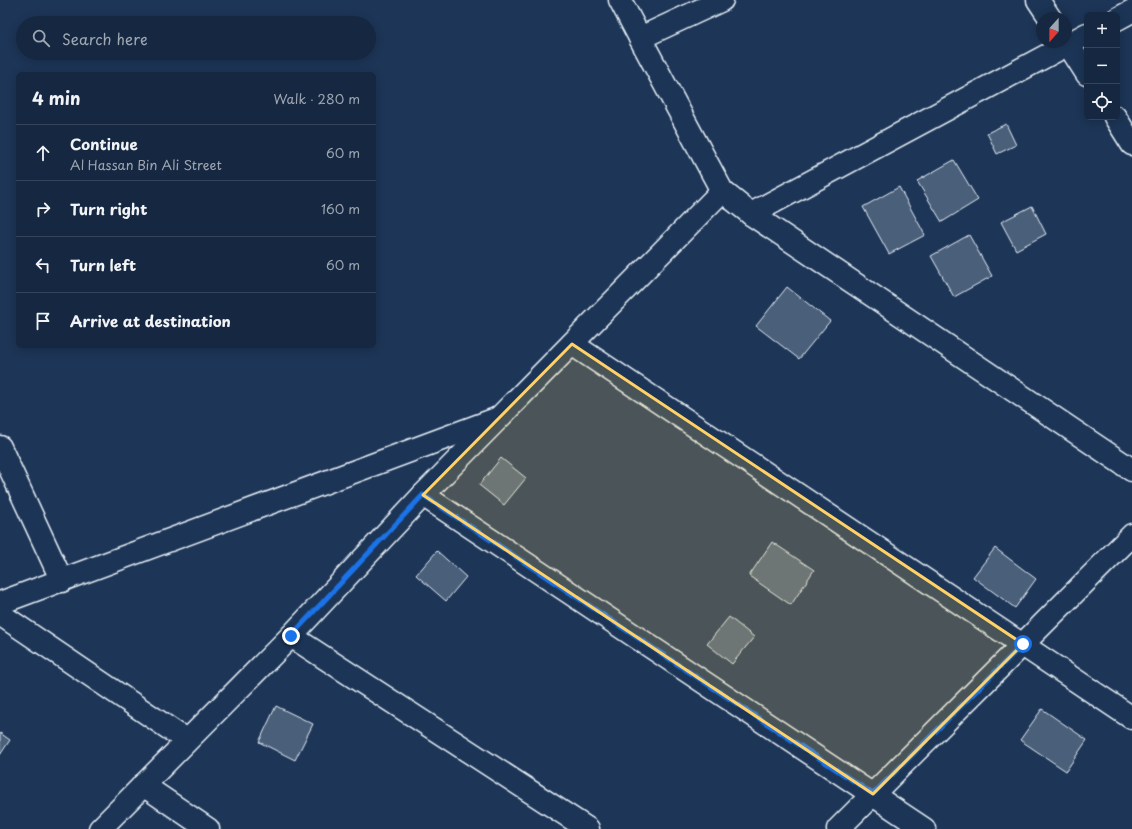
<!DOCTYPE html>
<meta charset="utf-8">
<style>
:root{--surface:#162841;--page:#1f3048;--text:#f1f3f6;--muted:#9ea6b1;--line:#35445a}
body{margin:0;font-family:"Playpen Sans",sans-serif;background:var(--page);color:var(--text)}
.controls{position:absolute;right:12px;top:12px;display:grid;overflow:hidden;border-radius:6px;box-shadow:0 2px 10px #0003}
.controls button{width:36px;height:36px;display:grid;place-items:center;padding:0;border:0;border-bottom:1px solid var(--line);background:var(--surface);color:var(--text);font:20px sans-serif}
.compass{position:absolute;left:1036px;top:12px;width:36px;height:36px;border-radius:50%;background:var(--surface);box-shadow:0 2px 10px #0003;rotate:201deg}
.stop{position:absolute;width:12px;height:12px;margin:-9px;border:3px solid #1a73e8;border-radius:50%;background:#fff}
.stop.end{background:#1a73e8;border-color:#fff;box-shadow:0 1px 4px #0008}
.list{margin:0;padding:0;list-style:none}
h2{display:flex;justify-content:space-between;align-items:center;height:52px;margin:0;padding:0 16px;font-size:17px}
h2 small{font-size:13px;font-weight:400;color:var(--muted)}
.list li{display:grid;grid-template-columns:26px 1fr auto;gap:12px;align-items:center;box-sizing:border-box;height:56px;padding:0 16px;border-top:1px solid var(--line)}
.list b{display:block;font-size:15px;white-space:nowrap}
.list p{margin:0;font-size:13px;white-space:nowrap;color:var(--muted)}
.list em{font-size:13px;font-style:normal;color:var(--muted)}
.icon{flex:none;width:22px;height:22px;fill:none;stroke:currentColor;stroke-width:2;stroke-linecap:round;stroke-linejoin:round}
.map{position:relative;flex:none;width:1132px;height:829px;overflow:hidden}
.search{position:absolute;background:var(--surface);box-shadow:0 2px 10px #0003;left:16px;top:16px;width:360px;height:44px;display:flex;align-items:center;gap:10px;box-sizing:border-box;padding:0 14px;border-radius:22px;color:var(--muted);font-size:15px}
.panel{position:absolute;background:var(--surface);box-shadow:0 2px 10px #0003;left:16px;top:72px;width:360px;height:276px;border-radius:6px}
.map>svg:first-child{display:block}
.building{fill:#495e7a;stroke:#e8f1f8}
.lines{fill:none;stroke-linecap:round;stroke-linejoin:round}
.minor-casing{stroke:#e8f1f8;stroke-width:25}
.minor{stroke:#1d3557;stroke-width:22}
.route{stroke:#1a73e8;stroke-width:5}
.marked{fill:#ffd166;fill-opacity:0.2;stroke:#ffd166;stroke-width:3;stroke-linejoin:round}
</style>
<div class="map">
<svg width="1132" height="829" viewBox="0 0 1132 829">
<rect width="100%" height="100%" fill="#1d3557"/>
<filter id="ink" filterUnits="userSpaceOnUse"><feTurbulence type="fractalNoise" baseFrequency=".025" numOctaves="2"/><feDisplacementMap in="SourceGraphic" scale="8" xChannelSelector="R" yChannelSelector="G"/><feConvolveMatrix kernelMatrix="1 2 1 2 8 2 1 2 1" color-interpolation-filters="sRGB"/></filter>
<g filter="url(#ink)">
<g class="building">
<polygon points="1006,124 1016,145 997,154 987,133"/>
<polygon points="954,160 978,200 942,222 917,181"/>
<polygon points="899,187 925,235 889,254 863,207"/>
<polygon points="1032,206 1046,234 1016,250 1001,222"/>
<polygon points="969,235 992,276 954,297 931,256"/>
<polygon points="787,287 830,321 799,359 756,326"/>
<polygon points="501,458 526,478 504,505 479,485"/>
<polygon points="772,542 814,570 791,605 749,576"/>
<polygon points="995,548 1036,579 1015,608 973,577"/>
<polygon points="437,551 466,577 446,601 416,575"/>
<polygon points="729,617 754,637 732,664 707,644"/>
<polygon points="276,706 313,724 295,760 259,742"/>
<polygon points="1042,709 1087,740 1066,771 1020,740"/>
<polygon points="0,733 10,740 0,755"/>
</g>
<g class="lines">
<g class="minor-casing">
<g id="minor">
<polyline points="620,0 640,38"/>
<polyline points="722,0 640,38 722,191 751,214 1132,470"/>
<polyline points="1038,0 1050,18"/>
<polyline points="1117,19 1132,11"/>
<polyline points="1066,41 1087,74"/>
<polyline points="1115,117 1132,144"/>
<polyline points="751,214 1087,34"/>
<polyline points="572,344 1132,718"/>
<polyline points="0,447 62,581"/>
<polyline points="423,495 722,191"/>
<polyline points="0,603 496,419"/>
<polyline points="0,614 186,740"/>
<polyline points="291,636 588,829"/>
<polyline points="143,785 208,829"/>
<polyline points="100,829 291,636 423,495 924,829"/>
<polyline points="838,829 1132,535"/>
</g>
</g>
<use href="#minor" class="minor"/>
</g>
</g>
<g class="lines" filter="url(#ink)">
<polyline class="route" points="291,636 423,495 873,794 1023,644"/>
</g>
<path class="marked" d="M572 344 1023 644 873 794 423 495Z"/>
</svg>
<div class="controls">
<button>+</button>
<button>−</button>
<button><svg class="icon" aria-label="locate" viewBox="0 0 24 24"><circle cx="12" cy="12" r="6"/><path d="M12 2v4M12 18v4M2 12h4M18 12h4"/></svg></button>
</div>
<svg class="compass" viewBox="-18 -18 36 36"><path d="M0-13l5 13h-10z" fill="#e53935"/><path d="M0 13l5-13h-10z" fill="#9ea6b1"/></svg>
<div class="stop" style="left:1023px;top:644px"></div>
<div class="stop end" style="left:291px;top:636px"></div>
<div class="search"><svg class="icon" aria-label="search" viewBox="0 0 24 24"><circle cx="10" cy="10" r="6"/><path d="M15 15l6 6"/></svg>Search here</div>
<section class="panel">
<h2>4 min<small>Walk · 280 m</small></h2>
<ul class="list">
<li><svg class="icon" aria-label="ahead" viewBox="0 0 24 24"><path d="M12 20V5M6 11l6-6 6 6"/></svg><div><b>Continue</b><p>Al Hassan Bin Ali Street</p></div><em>60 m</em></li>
<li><svg class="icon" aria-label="right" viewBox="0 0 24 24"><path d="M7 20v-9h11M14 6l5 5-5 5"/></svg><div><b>Turn right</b></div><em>160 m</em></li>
<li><svg class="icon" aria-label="left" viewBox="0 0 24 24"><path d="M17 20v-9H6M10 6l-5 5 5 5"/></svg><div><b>Turn left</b></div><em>60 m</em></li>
<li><svg class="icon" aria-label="arrive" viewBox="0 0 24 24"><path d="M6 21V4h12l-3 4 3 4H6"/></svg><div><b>Arrive at destination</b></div></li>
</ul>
</section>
</div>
